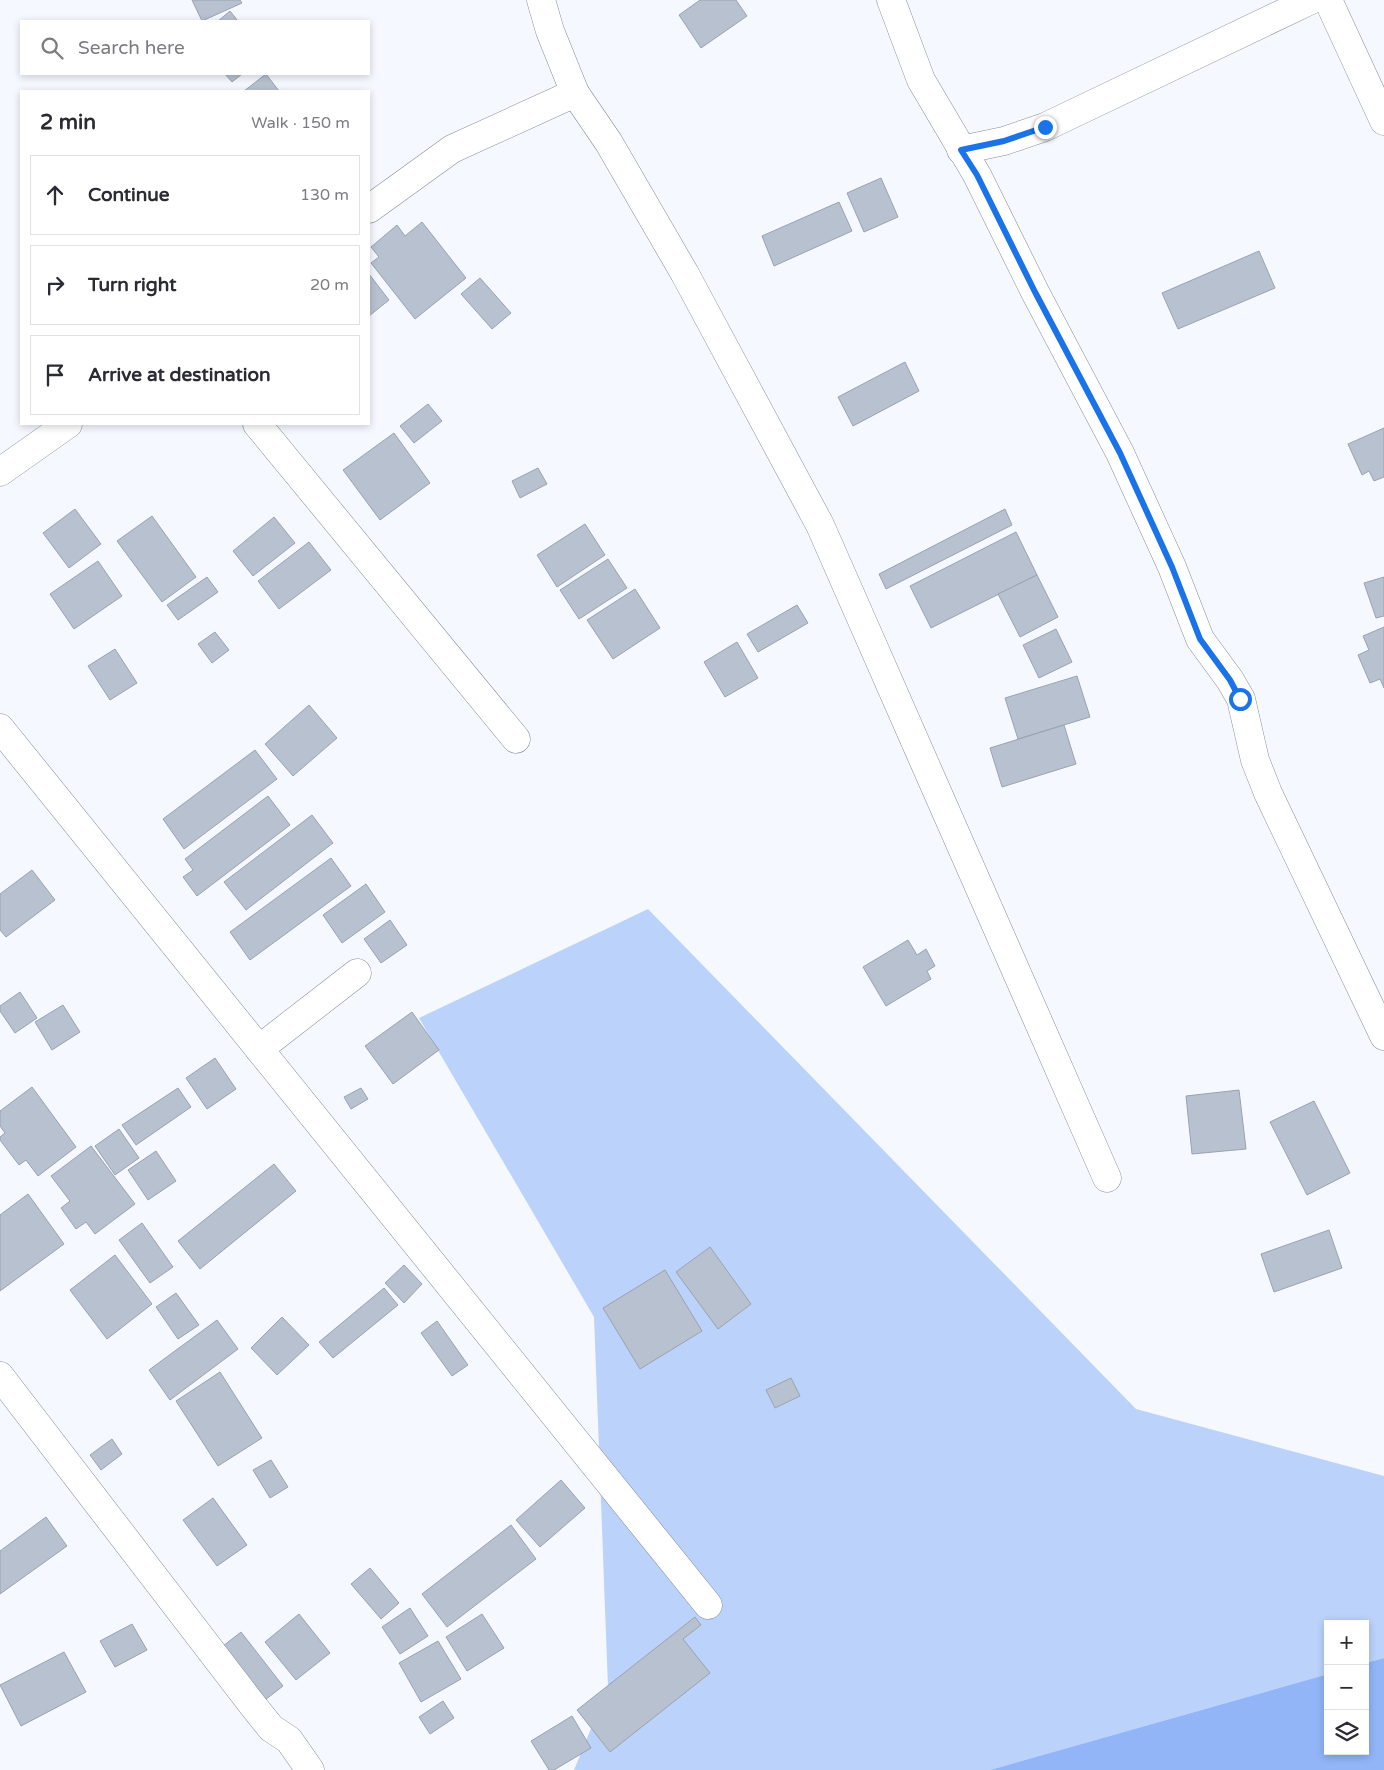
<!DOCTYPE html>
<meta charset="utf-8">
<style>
:root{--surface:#fff;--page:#f7f7f7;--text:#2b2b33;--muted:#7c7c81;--line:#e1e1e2}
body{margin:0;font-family:"Varela Round",sans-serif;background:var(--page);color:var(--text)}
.controls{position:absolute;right:15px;bottom:15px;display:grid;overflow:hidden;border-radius:0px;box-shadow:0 2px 8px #0003}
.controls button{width:45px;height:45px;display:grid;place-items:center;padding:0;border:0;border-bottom:1px solid var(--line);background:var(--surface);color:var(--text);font:25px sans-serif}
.stop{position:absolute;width:15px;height:15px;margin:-11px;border:4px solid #1a73e8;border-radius:50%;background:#fff}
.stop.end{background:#1a73e8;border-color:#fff;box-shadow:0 1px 5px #0008}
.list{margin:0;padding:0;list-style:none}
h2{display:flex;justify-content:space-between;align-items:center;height:65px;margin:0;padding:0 20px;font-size:21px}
h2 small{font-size:16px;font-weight:400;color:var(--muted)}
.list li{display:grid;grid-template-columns:32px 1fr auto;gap:15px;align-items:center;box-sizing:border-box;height:80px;margin:0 10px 10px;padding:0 10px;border:1px solid var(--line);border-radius:0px}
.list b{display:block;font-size:19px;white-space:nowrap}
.list em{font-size:16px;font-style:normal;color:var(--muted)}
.icon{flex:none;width:28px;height:28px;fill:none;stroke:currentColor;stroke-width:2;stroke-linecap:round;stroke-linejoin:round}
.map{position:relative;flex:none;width:1384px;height:1770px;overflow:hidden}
.search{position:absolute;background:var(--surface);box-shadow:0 2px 8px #0003;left:20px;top:20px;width:350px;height:55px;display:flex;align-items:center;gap:12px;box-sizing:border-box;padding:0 18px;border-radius:0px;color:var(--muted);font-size:19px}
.panel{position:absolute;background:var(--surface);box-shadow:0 2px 8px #0003;left:20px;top:90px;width:350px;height:335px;border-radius:0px}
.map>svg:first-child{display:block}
.green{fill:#bbd2fb}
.forest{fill:#91b5f6}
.building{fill:#b8c1cf;stroke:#9aa2b0}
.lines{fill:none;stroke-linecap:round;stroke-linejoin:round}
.minor-casing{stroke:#858d9b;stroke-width:29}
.minor{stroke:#fff;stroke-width:28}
.route{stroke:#1a73e8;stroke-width:6}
</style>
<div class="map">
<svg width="1384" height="1770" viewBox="0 0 1384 1770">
<rect width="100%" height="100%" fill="#f5f9ff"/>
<polygon class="green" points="648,909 1136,1409 1384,1476 1384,1658 1365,1663 1365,1624 1328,1624 1328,1674 990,1770 574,1770 608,1687 594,1317 419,1018"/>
<polygon class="forest" points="1384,1658 1384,1770 990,1770 1328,1674 1328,1751 1365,1751 1365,1663"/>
<g class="building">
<polygon points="192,0 240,0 242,3 202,21"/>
<polygon points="700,0 736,0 747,16 701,48 679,15"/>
<polygon points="230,11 238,21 218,21"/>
<polygon points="225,74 242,74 232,82"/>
<polygon points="266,74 279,91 244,91"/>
<polygon points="881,178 898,217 864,232 847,193"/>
<polygon points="839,202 852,231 774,266 762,236"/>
<polygon points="422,222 466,278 415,319 371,263 379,257 371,247 397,225 405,236"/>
<polygon points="1259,251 1275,288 1178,329 1162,293"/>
<polygon points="369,274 389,300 369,316"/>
<polygon points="480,278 511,313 492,329 461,294"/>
<polygon points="905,362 919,391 853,426 838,397"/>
<polygon points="428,404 442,421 414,443 400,426"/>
<polygon points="1384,428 1384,477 1374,481 1369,471 1362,475 1348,444"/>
<polygon points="394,433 430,483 380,520 343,470"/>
<polygon points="538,468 547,484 520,498 512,481"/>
<polygon points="75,509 101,544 69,568 43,533"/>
<polygon points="1005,509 1012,525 886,589 879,574"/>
<polygon points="152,516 196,577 162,602 117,541"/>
<polygon points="274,517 295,543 253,576 233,551"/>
<polygon points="585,524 605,555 557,587 537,555"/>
<polygon points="1016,532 1037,575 931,628 910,586"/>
<polygon points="309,542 331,570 279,609 258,581"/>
<polygon points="608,559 627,588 579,619 560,590"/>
<polygon points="98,561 122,596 74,629 50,594"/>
<polygon points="1037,575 1058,617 1020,637 998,594"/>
<polygon points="207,577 218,592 178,620 167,605"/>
<polygon points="1384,577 1384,616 1376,618 1364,583"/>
<polygon points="635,589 660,628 613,659 587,620"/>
<polygon points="797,605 808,623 758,652 747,634"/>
<polygon points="1384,627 1384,688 1380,679 1370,683 1358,655 1369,650 1363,636"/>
<polygon points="1056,629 1072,662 1039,678 1023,645"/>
<polygon points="215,632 229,650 212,663 198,644"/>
<polygon points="737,642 758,678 725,697 704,662"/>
<polygon points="115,649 137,683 110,700 88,666"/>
<polygon points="1077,676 1090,717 1018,739 1005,698"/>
<polygon points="309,705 337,738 293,776 265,744"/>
<polygon points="1064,725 1076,764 1002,787 990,748"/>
<polygon points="255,750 277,779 184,849 163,819"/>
<polygon points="268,796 290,825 197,896 183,877 193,870 185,859"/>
<polygon points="312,815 333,843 246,910 224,882"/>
<polygon points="331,858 351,886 250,960 230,932"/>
<polygon points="32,870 55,900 6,937 0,930 0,894"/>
<polygon points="366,884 385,912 342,943 323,915"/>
<polygon points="390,920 407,945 381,963 364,939"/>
<polygon points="908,940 917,955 926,949 935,966 927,971 931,979 886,1006 863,967"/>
<polygon points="20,992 37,1018 15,1033 0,1011 0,1006"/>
<polygon points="63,1005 80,1032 52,1050 35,1022"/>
<polygon points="412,1012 439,1050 393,1084 365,1046"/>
<polygon points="215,1058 236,1089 207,1109 186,1078"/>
<polygon points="32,1087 76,1147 38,1176 26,1160 19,1165 0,1140 0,1137 5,1133 0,1126 0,1111"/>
<polygon points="178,1088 191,1107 136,1145 122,1125"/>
<polygon points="361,1088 368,1099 351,1109 344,1097"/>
<polygon points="1239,1090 1246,1149 1192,1154 1186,1096"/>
<polygon points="1314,1101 1350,1173 1307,1195 1270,1122"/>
<polygon points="119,1129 139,1158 115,1175 95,1146"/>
<polygon points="91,1146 135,1204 95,1234 86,1222 76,1229 61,1208 70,1201 51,1176"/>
<polygon points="156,1151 176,1181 148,1200 128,1170"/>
<polygon points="274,1164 296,1191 200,1269 178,1241"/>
<polygon points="28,1194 64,1244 0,1291 0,1215"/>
<polygon points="142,1223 173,1267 150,1283 119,1240"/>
<polygon points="1329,1230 1342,1268 1274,1292 1261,1254"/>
<polygon points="710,1247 751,1304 718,1329 676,1272"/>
<polygon points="115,1255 152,1304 107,1339 70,1290"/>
<polygon points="404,1265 422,1284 404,1303 385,1283"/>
<polygon points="665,1270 702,1331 640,1369 603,1308"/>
<polygon points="384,1288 398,1305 333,1358 319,1342"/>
<polygon points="176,1293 199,1325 178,1339 156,1307"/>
<polygon points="282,1317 309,1345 277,1375 251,1348"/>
<polygon points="217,1320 238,1349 170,1400 149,1370"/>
<polygon points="437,1321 468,1365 452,1376 421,1333"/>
<polygon points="220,1372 262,1438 218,1466 176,1401"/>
<polygon points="791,1378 800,1396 775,1408 766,1390"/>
<polygon points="112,1439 122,1454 101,1470 90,1455"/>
<polygon points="271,1460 288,1487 270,1498 253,1470"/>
<polygon points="561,1480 585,1508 540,1547 516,1520"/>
<polygon points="213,1498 247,1545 217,1566 183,1520"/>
<polygon points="46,1517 67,1546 0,1594 0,1551"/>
<polygon points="511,1525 536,1559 447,1627 422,1594"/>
<polygon points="370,1568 399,1603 381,1619 351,1584"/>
<polygon points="410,1608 428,1636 400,1654 382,1627"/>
<polygon points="299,1614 330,1653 296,1680 265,1642"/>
<polygon points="482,1614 504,1648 467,1671 446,1637"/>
<polygon points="695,1617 701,1625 683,1639 710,1673 610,1752 577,1710"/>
<polygon points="132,1624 147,1650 115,1667 100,1641"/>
<polygon points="241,1632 283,1686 265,1700 223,1646"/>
<polygon points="438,1641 461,1679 421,1702 399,1663"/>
<polygon points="64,1652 86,1692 21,1726 0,1685"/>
<polygon points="443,1701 454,1718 430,1734 419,1717"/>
<polygon points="572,1716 591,1748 554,1770 549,1770 531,1741"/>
</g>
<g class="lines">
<g class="minor-casing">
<g id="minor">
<polyline points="541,0 550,31 575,93 609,143 685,274 820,525 1107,1178"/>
<polyline points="891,0 921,80 977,175 1035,292 1120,453 1172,567 1200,639 1230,680 1241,699 1255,760 1268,793 1384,1036"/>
<polyline points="1328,0 1384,121"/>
<polyline points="961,150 1004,141 1045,127 1311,0"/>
<polyline points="369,209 452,149 575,93"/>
<polyline points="257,424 516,739"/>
<polyline points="0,472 68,424"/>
<polyline points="0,728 708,1605"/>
<polyline points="259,1049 357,973"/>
<polyline points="0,1376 251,1703 271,1728 289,1740 310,1770"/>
</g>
</g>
<use href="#minor" class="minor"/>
</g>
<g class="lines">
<polyline class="route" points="1045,127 1004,141 961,150 977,175 1035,292 1120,453 1172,567 1200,639 1230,680 1240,699"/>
</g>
</svg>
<div class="controls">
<button>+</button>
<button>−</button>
<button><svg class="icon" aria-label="layers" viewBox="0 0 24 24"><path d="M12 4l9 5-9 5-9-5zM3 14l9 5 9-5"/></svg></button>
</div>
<div class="stop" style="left:1240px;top:699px"></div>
<div class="stop end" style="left:1045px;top:127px"></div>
<div class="search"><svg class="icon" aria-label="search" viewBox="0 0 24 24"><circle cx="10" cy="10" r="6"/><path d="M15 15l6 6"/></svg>Search here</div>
<section class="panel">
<h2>2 min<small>Walk · 150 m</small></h2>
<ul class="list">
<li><svg class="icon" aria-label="ahead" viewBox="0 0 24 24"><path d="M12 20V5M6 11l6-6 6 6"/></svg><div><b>Continue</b></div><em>130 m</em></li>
<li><svg class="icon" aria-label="right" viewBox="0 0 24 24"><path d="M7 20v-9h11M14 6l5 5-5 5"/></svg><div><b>Turn right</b></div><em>20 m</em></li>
<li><svg class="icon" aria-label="arrive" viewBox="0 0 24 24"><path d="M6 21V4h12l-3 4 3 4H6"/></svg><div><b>Arrive at destination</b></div></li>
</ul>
</section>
</div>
